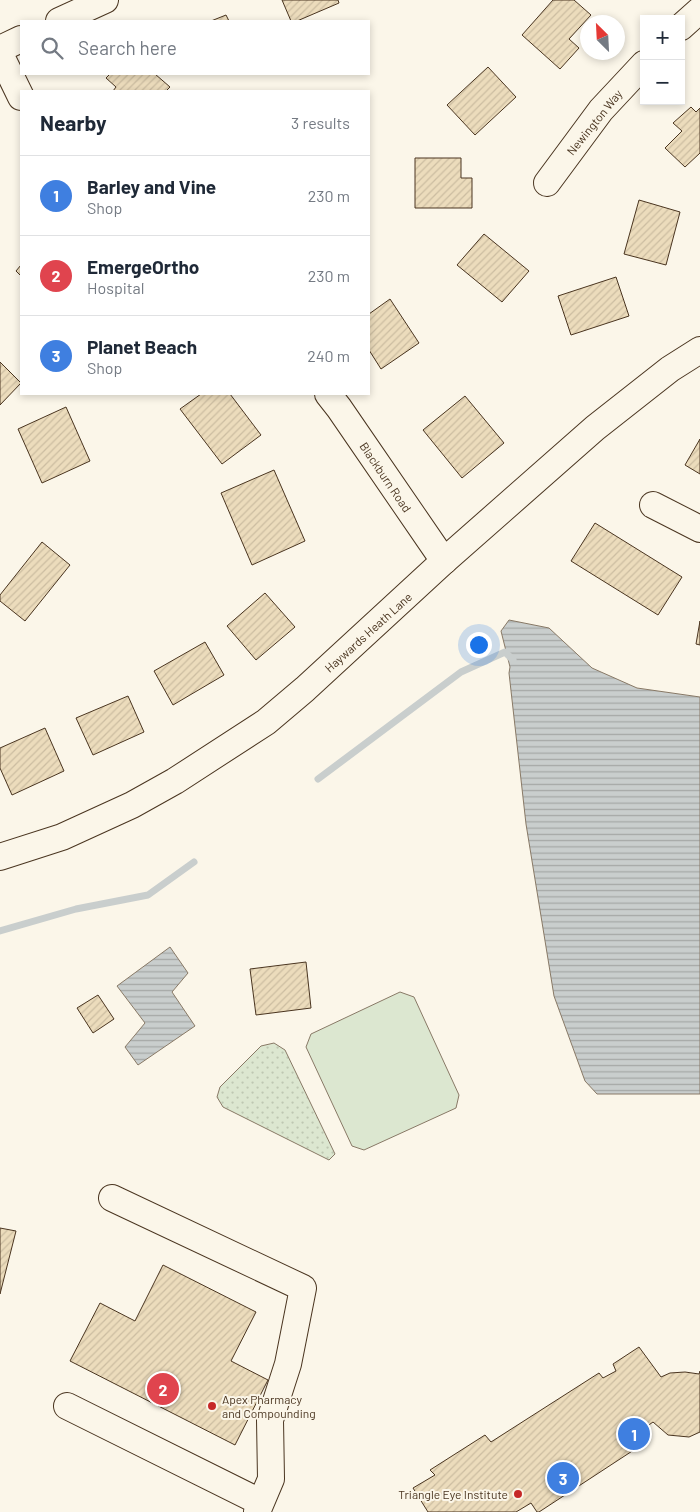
<!DOCTYPE html>
<meta charset="utf-8">
<style>
:root{--surface:#fff;--page:#f2f2f3;--text:#1f2937;--muted:#747a83;--line:#e0e1e3;--accent:#0f766e}
body{margin:0;font-family:Barlow,sans-serif;background:var(--page);color:var(--text)}
.controls{position:absolute;right:15px;top:15px;display:grid;overflow:hidden;border-radius:0px;box-shadow:0 2px 8px #0003}
.controls button{width:45px;height:45px;display:grid;place-items:center;padding:0;border:0;border-bottom:1px solid var(--line);background:var(--surface);color:var(--text);font:25px sans-serif}
.compass{position:absolute;left:580px;top:15px;width:45px;height:45px;border-radius:50%;background:var(--surface);box-shadow:0 2px 8px #0003;rotate:336deg}
.you{position:absolute;left:478px;top:644px;width:18px;height:18px;margin:-12px;border:4px solid #fff;border-radius:50%;background:#1a73e8;box-shadow:0 0 0 8px #1a73e833}
.badge{display:grid;place-items:center;width:32px;height:32px;border-radius:50%;background:var(--accent);color:#fff;font-size:16px;font-weight:700}
.pin{position:absolute;translate:-50% -50%;border:2px solid #fff;box-shadow:0 1px 5px #0006}
.list{margin:0;padding:0;list-style:none}
h2{display:flex;justify-content:space-between;align-items:center;height:65px;margin:0;padding:0 20px;font-size:21px}
h2 small{font-size:16px;font-weight:400;color:var(--muted)}
.list li{display:grid;grid-template-columns:32px 1fr auto;gap:15px;align-items:center;box-sizing:border-box;height:80px;padding:0 20px;border-top:1px solid var(--line)}
.list b{display:block;font-size:19px;white-space:nowrap}
.list p{margin:0;font-size:16px;white-space:nowrap;color:var(--muted)}
.list em{font-size:16px;font-style:normal;color:var(--muted)}
.icon{flex:none;width:28px;height:28px;fill:none;stroke:currentColor;stroke-width:2;stroke-linecap:round;stroke-linejoin:round}
.map{position:relative;flex:none;width:700px;height:1512px;overflow:hidden}
.search{position:absolute;background:var(--surface);box-shadow:0 2px 8px #0003;left:20px;top:20px;width:350px;height:55px;display:flex;align-items:center;gap:12px;box-sizing:border-box;padding:0 18px;border-radius:0px;color:var(--muted);font-size:19px}
.panel{position:absolute;background:var(--surface);box-shadow:0 2px 8px #0003;left:20px;top:90px;width:350px;height:305px;border-radius:0px}
.map>svg:first-child{display:block}
.green{fill:#dce7d0;stroke:#887966}
.park{fill:url(#park-dots);stroke:#887966}
.water{fill:url(#water-rules);stroke:#887966}
.lines{fill:none;stroke-linecap:round;stroke-linejoin:round}
.stream{stroke:#c9cecd;stroke-width:7}
.building{fill:url(#building-hatch);stroke:#4a3520}
.minor-casing{stroke:#4a3520;stroke-width:28}
.minor{stroke:#fbf6e9;stroke-width:26}
.poi-dot{fill:#c62828;stroke:#fbf6e9;stroke-width:2}
.labels{text-anchor:middle;dominant-baseline:central;stroke-width:4;stroke-linejoin:round;paint-order:stroke}
.street-label{font-size:12px;fill:#4a3520;stroke:#fbf6e9}
.poi-label{font-size:12px;fill:#4a3520;stroke:#fbf6e9;text-anchor:start}
</style>
<div class="map">
<svg width="700" height="1512" viewBox="0 0 700 1512">
<defs>
<pattern id="park-dots" width="8" height="8" patternUnits="userSpaceOnUse" patternTransform="scale(1.25)"><rect width="8" height="8" fill="#dce7d0"/><path d="M2 2h.1M6 6h.1" fill="none" stroke="#bec7b2" stroke-width="1.8" stroke-linecap="round"/></pattern>
<pattern id="water-rules" width="6" height="5" patternUnits="userSpaceOnUse" patternTransform="scale(1.25)"><rect width="6" height="5" fill="#c9cecd"/><path d="M0 2.5h6" fill="none" stroke="#a5a8a6"/></pattern>
<pattern id="building-hatch" width="6" height="6" patternUnits="userSpaceOnUse" patternTransform="scale(1.25)"><rect width="6" height="6" fill="#ecdcbc"/><path d="M-1 1l2-2M0 6l6-6M5 7l2-2" fill="none" stroke="#ccbda1"/></pattern>
</defs>
<rect width="100%" height="100%" fill="#fbf6e9"/>
<polygon class="green" points="400,992 414,997 459,1095 456,1108 364,1150 352,1146 306,1047 311,1034"/>
<polygon class="park" points="274,1043 285,1050 335,1154 329,1160 223,1107 217,1097 220,1087 261,1046"/>
<g class="water">
<polygon points="509,620 549,628 592,668 637,688 700,697 700,1094 597,1094 585,1081 554,996 526,824 509,673 510,667 501,631"/>
<polygon points="170,947 188,973 172,992 195,1026 138,1065 125,1047 145,1023 117,986"/>
</g>
<g class="lines">
<g class="stream">
<polyline points="318,779 461,672 505,652 513,660"/>
<polyline points="0,931 76,909 148,895 194,862"/>
</g>
</g>
<g class="building">
<polygon points="282,0 338,0 339,3 297,21 291,21"/>
<polygon points="553,0 574,0 591,15 569,39 579,48 560,69 522,35"/>
<polygon points="226,15 229,21 211,21"/>
<polygon points="488,67 516,97 475,135 447,105"/>
<polygon points="110,74 155,74 170,87 166,91 113,91 116,87 106,78"/>
<polygon points="691,107 696,112 700,108 700,153 685,167 665,148 682,131 673,123"/>
<polygon points="415,158 461,158 461,178 472,178 472,208 415,208"/>
<polygon points="639,200 680,212 666,265 624,254"/>
<polygon points="484,234 529,271 502,302 457,265"/>
<polygon points="21,265 21,276 16,271"/>
<polygon points="616,277 629,316 571,335 558,296"/>
<polygon points="390,299 419,343 381,369 369,350 369,314"/>
<polygon points="0,362 21,383 0,405"/>
<polygon points="201,394 230,394 261,435 222,464 180,409"/>
<polygon points="465,396 504,443 462,478 423,430"/>
<polygon points="66,407 90,461 42,483 18,429"/>
<polygon points="700,439 700,474 685,465"/>
<polygon points="274,470 305,541 252,565 221,493"/>
<polygon points="595,523 682,577 658,615 571,561"/>
<polygon points="42,542 70,565 25,621 0,601 0,595"/>
<polygon points="265,593 295,627 256,660 227,626"/>
<polygon points="700,621 700,645 696,644"/>
<polygon points="205,642 224,675 173,705 154,671"/>
<polygon points="128,696 144,732 93,755 76,718"/>
<polygon points="45,728 64,771 12,795 0,768 0,748"/>
<polygon points="306,962 311,1008 256,1015 250,969"/>
<polygon points="98,995 114,1019 93,1033 77,1008"/>
<polygon points="0,1228 16,1231 0,1294"/>
<polygon points="163,1265 256,1312 231,1361 268,1380 235,1445 70,1361 100,1303 135,1321"/>
<polygon points="639,1347 661,1377 670,1373 685,1372 699,1374 700,1371 700,1432 689,1437 668,1435 653,1422 639,1432 646,1442 539,1512 537,1512 531,1503 516,1512 428,1512 413,1488 435,1475 430,1470 485,1435 491,1442 599,1373 603,1378 616,1371 613,1364"/>
</g>
<g class="lines">
<g class="minor-casing">
<g id="minor">
<polyline points="59,21 105,0"/>
<polyline points="681,27 700,10"/>
<polyline points="0,49 21,39"/>
<polyline points="0,54 21,97"/>
<polyline points="547,183 601,110 644,64"/>
<polyline points="328,394 339,408 444,561"/>
<polyline points="653,505 700,529"/>
<polyline points="0,857 62,837 132,805 175,781 266,722 305,689 444,561 595,428 670,369 700,350"/>
<polyline points="112,1198 303,1288 288,1364 270,1420 271,1479 257,1512"/>
<polyline points="67,1406 260,1502"/>
</g>
</g>
<use href="#minor" class="minor"/>
</g>
<g class="poi-dot">
<circle cx="212" cy="1406" r="5"/>
<circle cx="518" cy="1494" r="5"/>
</g>
<g class="labels">
<g class="street-label">
<text transform="translate(594 122) rotate(-51)">Newington Way</text>
<text transform="translate(386 477) rotate(56)">Blackburn Road</text>
<text transform="translate(368 632) rotate(-42)">Haywards Heath Lane</text>
</g>
<g class="poi-label">
<text x="222" y="1399">Apex Pharmacy<tspan x="222" dy="14">and Compounding</tspan></text>
<text x="508" y="1494" text-anchor="end">Triangle Eye Institute</text>
</g>
</g>
</svg>
<div class="controls">
<button>+</button>
<button>−</button>
</div>
<svg class="compass" viewBox="-18 -18 36 36"><path d="M0-13l5 13h-10z" fill="#e53935"/><path d="M0 13l5-13h-10z" fill="#747a83"/></svg>
<div class="you"></div>
<div class="pin badge" style="left:634px;top:1434px;background:#3f7fe0">1</div>
<div class="pin badge" style="left:163px;top:1389px;background:#e0444e">2</div>
<div class="pin badge" style="left:563px;top:1478px;background:#3f7fe0">3</div>
<div class="search"><svg class="icon" aria-label="search" viewBox="0 0 24 24"><circle cx="10" cy="10" r="6"/><path d="M15 15l6 6"/></svg>Search here</div>
<section class="panel">
<h2>Nearby<small>3 results</small></h2>
<ul class="list">
<li><span class="badge" style="background:#3f7fe0">1</span><div><b>Barley and Vine</b><p>Shop</p></div><em>230 m</em></li>
<li><span class="badge" style="background:#e0444e">2</span><div><b>EmergeOrtho</b><p>Hospital</p></div><em>230 m</em></li>
<li><span class="badge" style="background:#3f7fe0">3</span><div><b>Planet Beach</b><p>Shop</p></div><em>240 m</em></li>
</ul>
</section>
</div>
